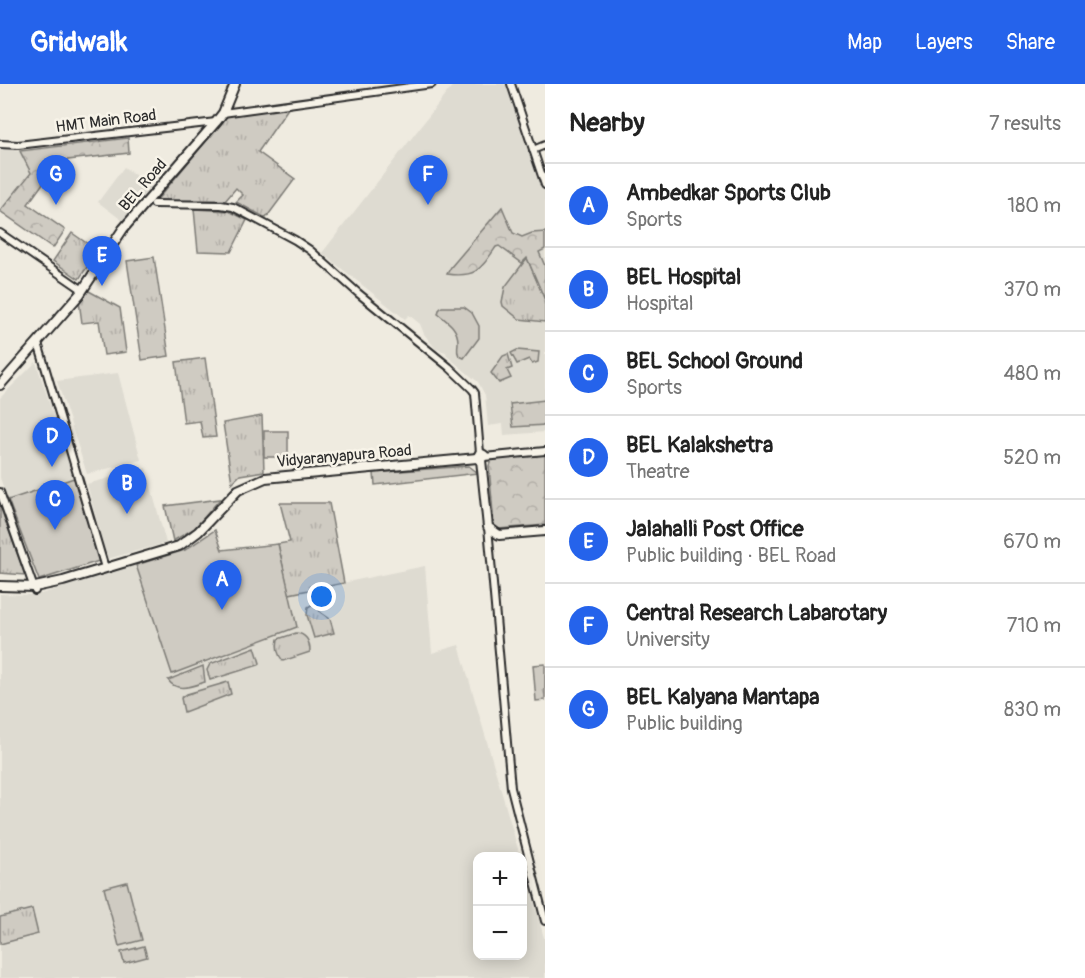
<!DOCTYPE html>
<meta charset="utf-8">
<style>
:root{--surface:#fff;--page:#f2f2f2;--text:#222;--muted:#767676;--line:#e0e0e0;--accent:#2563eb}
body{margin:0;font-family:Pangolin,sans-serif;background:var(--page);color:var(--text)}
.controls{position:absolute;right:18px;bottom:18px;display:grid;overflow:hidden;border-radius:12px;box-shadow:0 3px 15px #0003}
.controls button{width:54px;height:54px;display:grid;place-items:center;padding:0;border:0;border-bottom:2px solid var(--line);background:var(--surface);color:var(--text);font:30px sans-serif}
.you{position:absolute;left:322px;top:513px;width:21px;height:21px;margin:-15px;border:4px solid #fff;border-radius:50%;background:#1a73e8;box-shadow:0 0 0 9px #1a73e833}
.badge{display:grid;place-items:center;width:39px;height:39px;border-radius:50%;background:var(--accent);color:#fff;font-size:20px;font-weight:700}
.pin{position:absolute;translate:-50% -50px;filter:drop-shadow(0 2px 3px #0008)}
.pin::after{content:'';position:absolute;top:32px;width:21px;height:18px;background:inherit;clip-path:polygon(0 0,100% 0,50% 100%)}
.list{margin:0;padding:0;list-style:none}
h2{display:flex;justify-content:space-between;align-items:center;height:78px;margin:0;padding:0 24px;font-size:26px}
h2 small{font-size:20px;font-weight:400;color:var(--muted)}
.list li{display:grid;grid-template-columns:39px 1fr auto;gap:18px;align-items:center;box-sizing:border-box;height:84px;padding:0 24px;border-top:2px solid var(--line)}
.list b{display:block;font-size:22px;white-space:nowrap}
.list p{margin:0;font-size:20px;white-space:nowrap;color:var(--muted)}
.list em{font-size:20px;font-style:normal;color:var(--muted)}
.map{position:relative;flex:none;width:545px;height:894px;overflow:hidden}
header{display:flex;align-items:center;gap:36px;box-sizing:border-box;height:84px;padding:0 30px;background:var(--accent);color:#fff}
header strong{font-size:28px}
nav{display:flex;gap:33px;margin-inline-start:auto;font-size:21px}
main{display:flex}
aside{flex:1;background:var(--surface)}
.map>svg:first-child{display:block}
.built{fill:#dedbd1}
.grass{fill:url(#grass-tufts);stroke:#7d7b76;stroke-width:1.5}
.forest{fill:url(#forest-crowns);stroke:#7d7b76;stroke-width:1.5}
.garden{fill:#cfcbc2;stroke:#7d7b76;stroke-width:1.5}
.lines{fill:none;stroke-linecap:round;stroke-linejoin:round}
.minor-casing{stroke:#2b2b2b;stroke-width:10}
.major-casing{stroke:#2b2b2b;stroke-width:12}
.minor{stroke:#f7f3e8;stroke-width:6}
.major{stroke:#f7f3e8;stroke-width:8}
.labels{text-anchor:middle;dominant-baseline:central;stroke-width:5;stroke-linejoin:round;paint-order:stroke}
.street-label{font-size:16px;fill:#2b2b2b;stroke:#f7f3e8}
</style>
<header>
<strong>Gridwalk</strong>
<nav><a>Map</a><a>Layers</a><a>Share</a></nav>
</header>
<main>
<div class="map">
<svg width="545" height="894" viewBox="0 0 545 894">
<defs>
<pattern id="grass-tufts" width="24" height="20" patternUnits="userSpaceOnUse" patternTransform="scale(1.5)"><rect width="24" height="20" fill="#cfcbc2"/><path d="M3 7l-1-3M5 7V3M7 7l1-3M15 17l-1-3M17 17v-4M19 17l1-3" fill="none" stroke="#b2aea7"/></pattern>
<pattern id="forest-crowns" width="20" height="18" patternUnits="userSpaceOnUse" patternTransform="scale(1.5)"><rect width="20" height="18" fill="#cfcbc2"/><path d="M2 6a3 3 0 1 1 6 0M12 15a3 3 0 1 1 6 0" fill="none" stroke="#b2aea7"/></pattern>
</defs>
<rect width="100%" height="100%" fill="#efebe0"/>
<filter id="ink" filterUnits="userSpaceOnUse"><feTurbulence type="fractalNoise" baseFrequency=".0167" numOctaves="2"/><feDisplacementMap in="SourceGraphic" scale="12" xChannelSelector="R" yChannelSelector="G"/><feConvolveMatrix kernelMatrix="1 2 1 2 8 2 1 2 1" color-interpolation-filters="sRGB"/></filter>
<g filter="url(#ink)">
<g class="built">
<polygon points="459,0 506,0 545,106 545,348 504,351 503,340 488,342 485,311 478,298 447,272 446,268 436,265 424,250 420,240 409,231 405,235 322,169 453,1"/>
<polygon points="0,64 20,67 31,89 0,126"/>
<polygon points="124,83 151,103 123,137 98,118"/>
<polygon points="36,278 74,394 8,416 0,394 0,314"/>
<polygon points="118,289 141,376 87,390 57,297"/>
<polygon points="146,384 166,459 107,475 87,400"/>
<polygon points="136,481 172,589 297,542 289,510 425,482 432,569 459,561 520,772 478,772 478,872 522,872 523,780 545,857 545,894 0,894 0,510 37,511"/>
</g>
<g class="grass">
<polygon points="289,23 258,68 295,95 266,134 236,118 243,111 236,104 226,116 156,117 227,32"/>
<polygon points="194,125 229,127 247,136 231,168 198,167"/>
<polygon points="72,149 98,167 79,195 53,177"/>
<polygon points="154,173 169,272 142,276 127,177"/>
<polygon points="527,174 545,216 545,238 519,235 503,222 502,218 505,203"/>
<polygon points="87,206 120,224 126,268 104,271 99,237 82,239 79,217"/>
<polygon points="517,266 539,268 538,278 532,280 529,275 517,280 511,269"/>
<polygon points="508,270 512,284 507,286 511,294 499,299 491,289 503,272"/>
<polygon points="205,274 216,353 203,354 200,337 184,339 176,278"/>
<polygon points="262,332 264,387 240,391 232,399 223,339"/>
<polygon points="469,382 478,389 375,401 374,389"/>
<polygon points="220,415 195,444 173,457 165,422"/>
<polygon points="280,419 329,419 344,499 289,510 278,460 290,458"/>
<polygon points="0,422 25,491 0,489"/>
<polygon points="316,518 320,528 330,535 334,549 314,554 307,531 308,523"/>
<path d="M296 549C307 550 310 558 310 568L283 577C277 570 276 563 278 555Z"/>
<polygon points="255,563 260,579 259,581 210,596 207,586 210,580"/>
<polygon points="545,580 545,616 536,617 533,581"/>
<path d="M203 582 205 598C192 602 177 609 168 596Z"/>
<polygon points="228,598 231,610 184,628 181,614 187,610"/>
<polygon points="32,825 38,850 0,860 0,833"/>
<polygon points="144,862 147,873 124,879 121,868"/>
</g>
<g class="forest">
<polygon points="128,54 129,69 59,77 28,120 65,146 53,164 0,127 31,89 20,67"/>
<path d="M502 123 513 149 522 153 532 149 545 148V165L539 168 545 182V216L527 174 522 179 499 162 496 163C480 186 476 194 447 190L451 183Z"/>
<polygon points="545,316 545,341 513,343 510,320"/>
<polygon points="545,370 545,441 498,445 494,441 489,382 491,376"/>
</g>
<g class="garden">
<path d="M442 223H464L472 229 479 242V254L464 274 459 272C456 266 458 264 458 258 458 244 448 238 438 230L439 226Z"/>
<rect x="264" y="347" width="24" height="26"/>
<polygon points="74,394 99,477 39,496 8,416"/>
<polygon points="215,446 222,466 278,460 297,543 172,590 136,481 185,466"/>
<polygon points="127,798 142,856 119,862 104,804"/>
</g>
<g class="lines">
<g class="minor-casing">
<g id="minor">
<polyline points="511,0 545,101"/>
<polyline points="223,29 432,0"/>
<polyline points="0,60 18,61 216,38"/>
<polyline points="533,66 545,61"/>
<polyline points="154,120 221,121 233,123 295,156 310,166 358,209 449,283 472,305 475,309 480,369"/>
<polyline points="0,149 83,206"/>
<polyline points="38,259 105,484"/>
<polyline points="484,373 545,367"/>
<polyline points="0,408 35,507"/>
<polyline points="488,443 511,704 545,837"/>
</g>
</g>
<g class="major-casing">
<g id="major">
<polyline points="0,301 80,210 123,145 216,38 223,29 235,0"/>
<polyline points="477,374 480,369 484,371 481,376 488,443 499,451 545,447"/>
<polyline points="0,502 35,503 63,497 179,462 198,448 238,406 265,394 477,374"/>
</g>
</g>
<use href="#minor" class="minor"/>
<use href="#major" class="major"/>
</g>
</g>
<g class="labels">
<g class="street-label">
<text transform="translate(106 37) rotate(-7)">HMT Main Road</text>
<text transform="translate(143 101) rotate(-49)">BEL Road</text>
<text transform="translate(344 372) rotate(-5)">Vidyaranyapura Road</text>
</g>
</g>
</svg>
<div class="controls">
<button>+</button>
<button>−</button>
</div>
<div class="you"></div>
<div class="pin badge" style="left:222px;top:526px">A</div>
<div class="pin badge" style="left:127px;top:430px">B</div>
<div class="pin badge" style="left:55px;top:446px">C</div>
<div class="pin badge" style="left:52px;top:383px">D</div>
<div class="pin badge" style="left:102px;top:202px">E</div>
<div class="pin badge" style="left:428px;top:121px">F</div>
<div class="pin badge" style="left:56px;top:121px">G</div>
</div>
<aside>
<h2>Nearby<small>7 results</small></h2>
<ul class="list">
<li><span class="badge">A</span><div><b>Ambedkar Sports Club</b><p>Sports</p></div><em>180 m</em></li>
<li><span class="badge">B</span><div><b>BEL Hospital</b><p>Hospital</p></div><em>370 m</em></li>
<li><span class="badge">C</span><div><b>BEL School Ground</b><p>Sports</p></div><em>480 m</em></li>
<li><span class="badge">D</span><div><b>BEL Kalakshetra</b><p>Theatre</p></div><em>520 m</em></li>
<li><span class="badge">E</span><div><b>Jalahalli Post Office</b><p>Public building · BEL Road</p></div><em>670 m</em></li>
<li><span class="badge">F</span><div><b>Central Research Labarotary</b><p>University</p></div><em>710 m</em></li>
<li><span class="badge">G</span><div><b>BEL Kalyana Mantapa</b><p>Public building</p></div><em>830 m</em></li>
</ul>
</aside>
</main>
